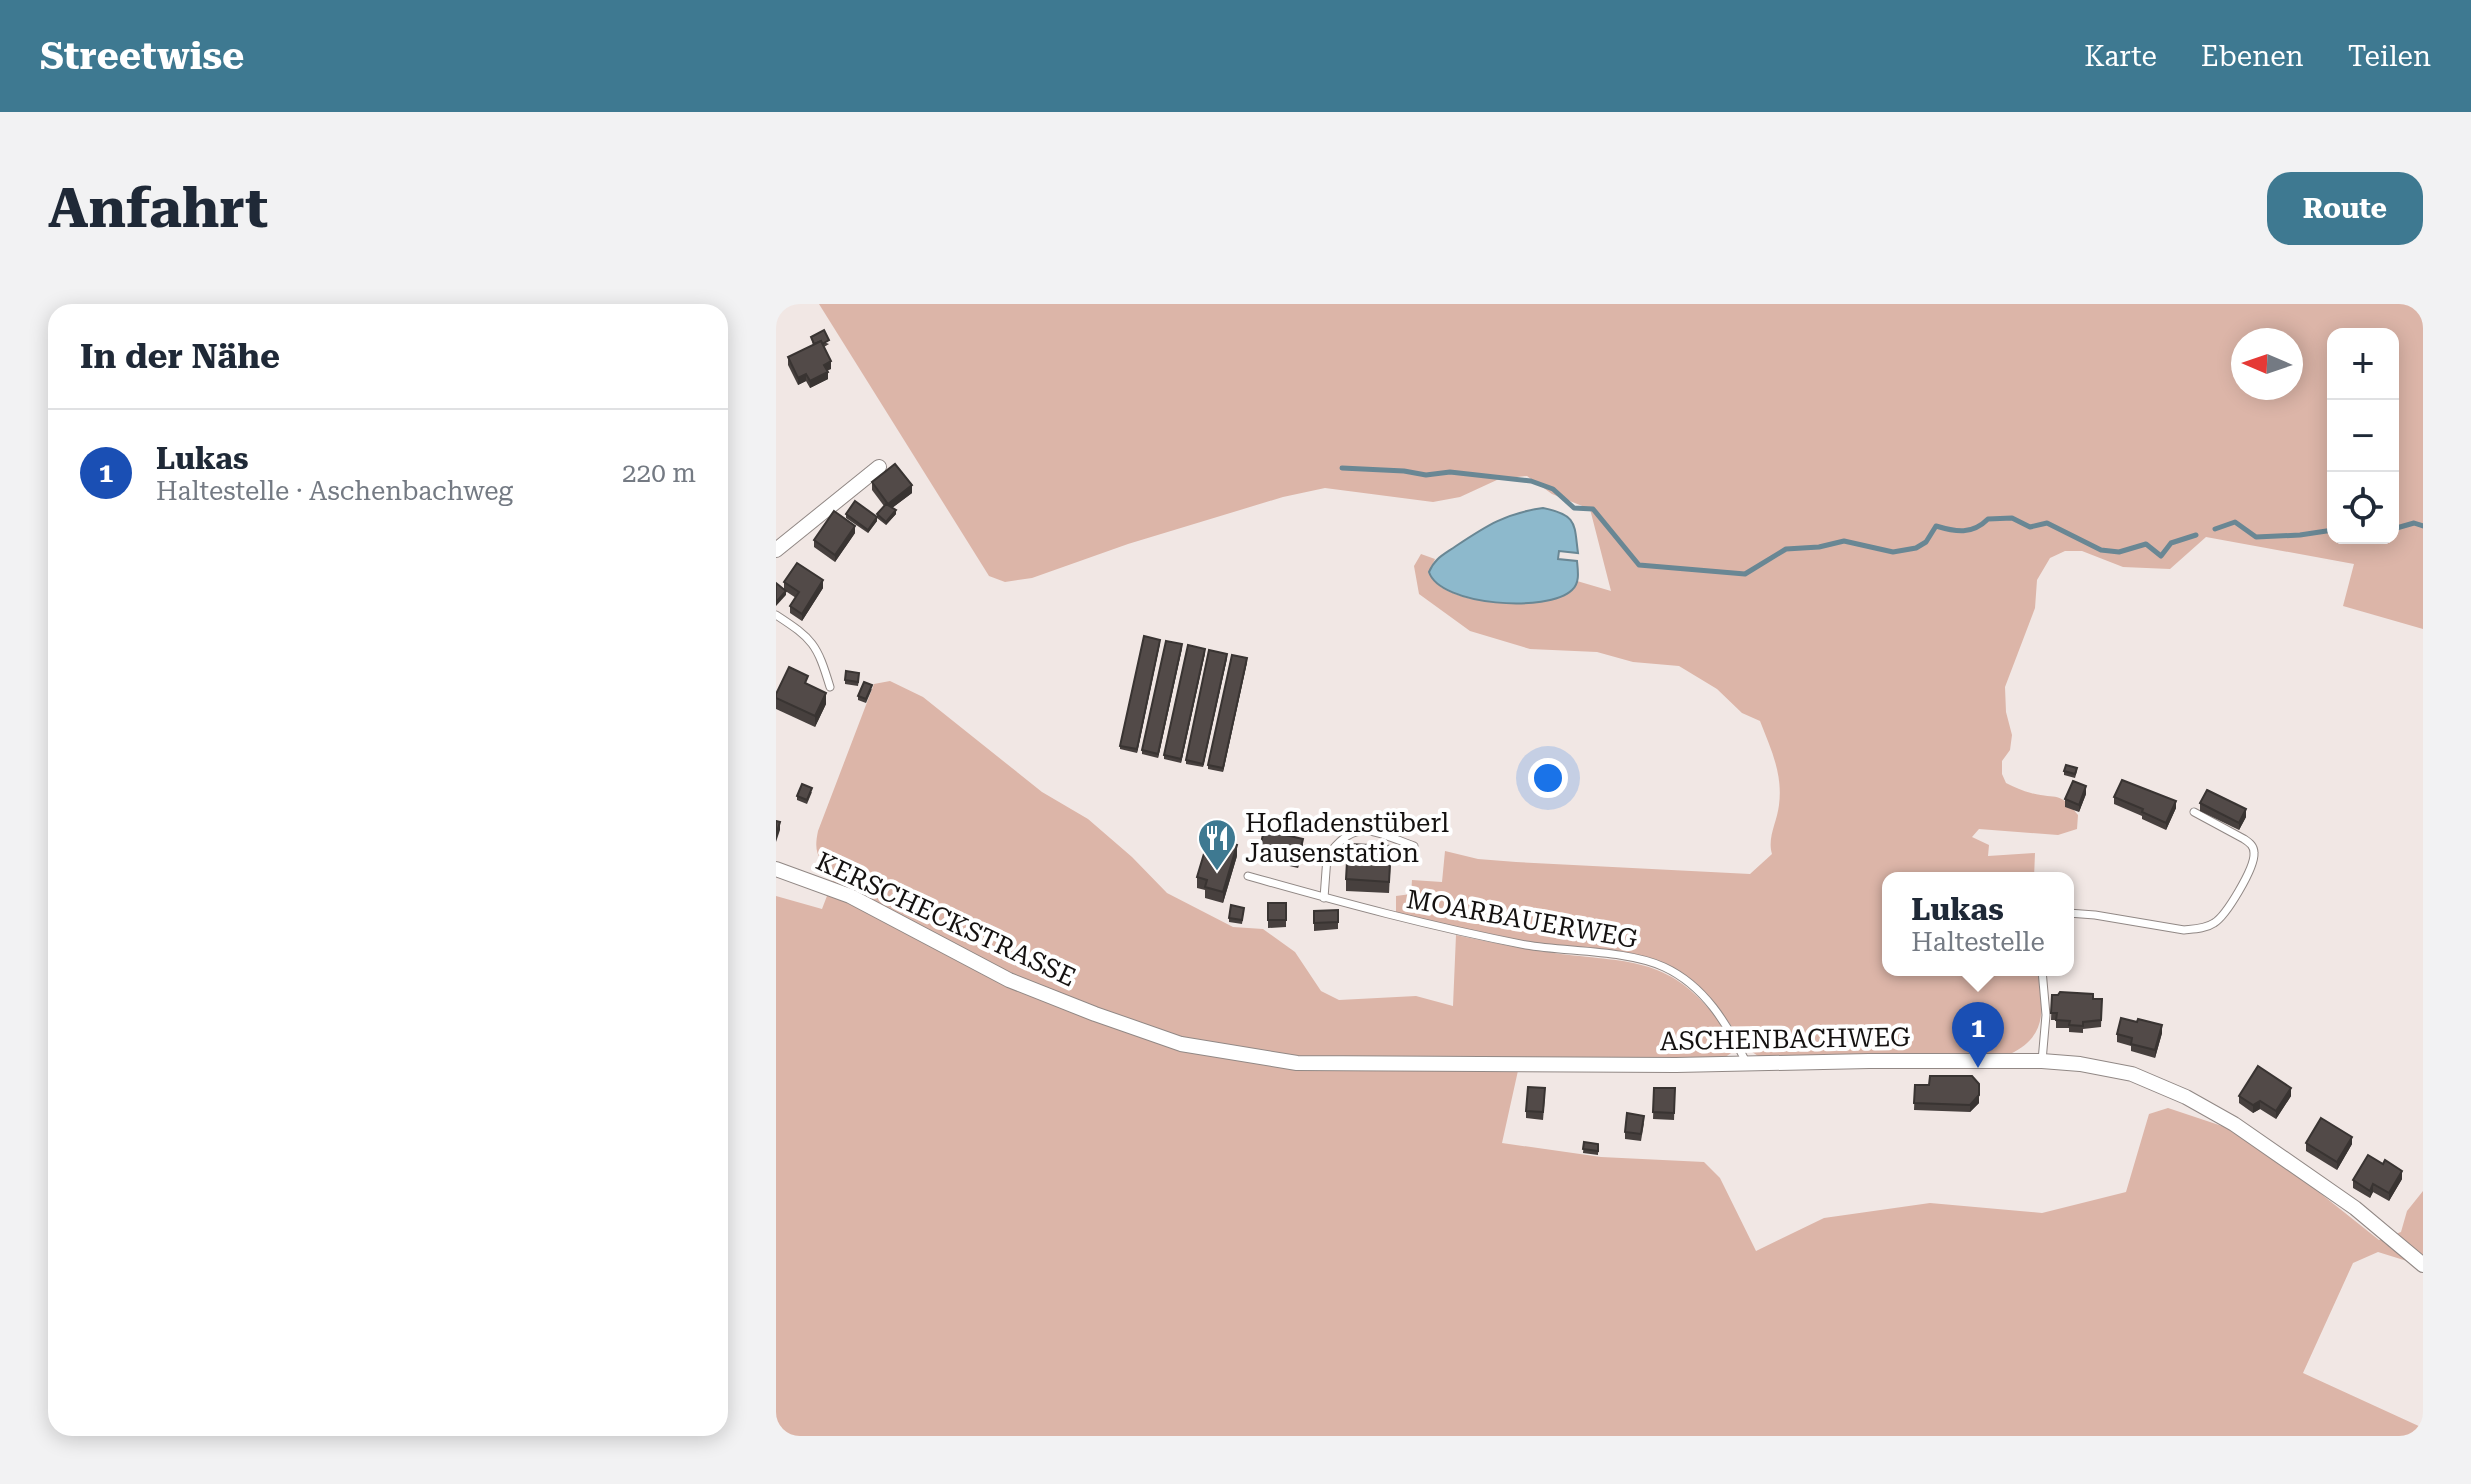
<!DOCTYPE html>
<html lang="de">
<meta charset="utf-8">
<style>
:root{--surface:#fff;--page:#f2f2f3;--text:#1f2937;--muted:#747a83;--line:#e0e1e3;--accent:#3e7991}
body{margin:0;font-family:"Roboto Serif",serif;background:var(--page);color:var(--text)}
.controls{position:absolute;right:24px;top:24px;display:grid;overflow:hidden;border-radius:16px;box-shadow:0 4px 20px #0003}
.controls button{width:72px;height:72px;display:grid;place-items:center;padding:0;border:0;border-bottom:2px solid var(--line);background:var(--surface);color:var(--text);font:40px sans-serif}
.compass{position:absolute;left:1455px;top:24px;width:72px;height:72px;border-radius:50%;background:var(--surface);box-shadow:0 4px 20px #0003;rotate:272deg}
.you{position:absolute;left:772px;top:474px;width:28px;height:28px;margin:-20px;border:6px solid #fff;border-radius:50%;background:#1a73e8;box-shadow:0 0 0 12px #1a73e833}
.badge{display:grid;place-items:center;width:52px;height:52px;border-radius:50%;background:var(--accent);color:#fff;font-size:26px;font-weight:700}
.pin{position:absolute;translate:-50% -66px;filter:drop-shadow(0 2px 4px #0008)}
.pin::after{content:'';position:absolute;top:42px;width:28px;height:24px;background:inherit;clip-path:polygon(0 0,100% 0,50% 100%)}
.popup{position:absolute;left:1106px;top:568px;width:192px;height:104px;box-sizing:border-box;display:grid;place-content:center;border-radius:16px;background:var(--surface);filter:drop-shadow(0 2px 6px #0005);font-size:26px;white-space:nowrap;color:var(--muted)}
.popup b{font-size:30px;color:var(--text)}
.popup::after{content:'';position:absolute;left:50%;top:100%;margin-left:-16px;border:16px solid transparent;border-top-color:var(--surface)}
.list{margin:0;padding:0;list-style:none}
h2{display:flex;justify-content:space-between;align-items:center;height:104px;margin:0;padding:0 32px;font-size:34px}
h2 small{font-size:26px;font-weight:400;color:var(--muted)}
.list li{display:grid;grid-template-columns:52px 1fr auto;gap:24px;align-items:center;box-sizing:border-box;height:128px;padding:0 32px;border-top:2px solid var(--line)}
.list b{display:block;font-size:30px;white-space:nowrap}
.list p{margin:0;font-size:26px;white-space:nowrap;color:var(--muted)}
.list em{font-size:26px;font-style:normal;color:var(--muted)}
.icon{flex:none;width:44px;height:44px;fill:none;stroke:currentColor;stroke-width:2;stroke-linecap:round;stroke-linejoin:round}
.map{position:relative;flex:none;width:1647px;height:1132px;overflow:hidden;border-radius:24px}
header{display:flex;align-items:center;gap:48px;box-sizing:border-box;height:112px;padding:0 40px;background:var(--accent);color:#fff}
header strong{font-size:38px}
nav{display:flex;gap:44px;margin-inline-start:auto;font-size:28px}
.intro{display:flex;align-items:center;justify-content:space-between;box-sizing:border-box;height:192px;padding:0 48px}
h1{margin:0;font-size:56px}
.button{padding:20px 36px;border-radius:24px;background:var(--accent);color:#fff;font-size:28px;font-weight:700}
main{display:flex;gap:48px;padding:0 48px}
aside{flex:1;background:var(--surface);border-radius:24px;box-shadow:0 4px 20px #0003}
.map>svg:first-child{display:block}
.green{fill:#dcb5a8;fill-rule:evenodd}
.water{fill:#8db9cc;stroke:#698794;stroke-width:2}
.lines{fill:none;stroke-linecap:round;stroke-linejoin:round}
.stream{stroke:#698794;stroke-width:5}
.service-casing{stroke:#918885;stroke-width:9}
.minor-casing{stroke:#918885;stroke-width:16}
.service{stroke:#fff;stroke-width:7}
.minor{stroke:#fff;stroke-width:14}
.wall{fill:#47403e}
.shaded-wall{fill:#393432}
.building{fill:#524a48;stroke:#393432;stroke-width:2}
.labels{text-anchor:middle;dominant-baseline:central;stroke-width:8;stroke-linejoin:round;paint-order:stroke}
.poi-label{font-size:26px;fill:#141110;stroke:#fff;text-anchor:start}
.street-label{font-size:26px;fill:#141110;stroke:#fff}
</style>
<header>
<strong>Streetwise</strong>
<nav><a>Karte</a><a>Ebenen</a><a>Teilen</a></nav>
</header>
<div class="intro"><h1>Anfahrt</h1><a class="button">Route</a></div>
<main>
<aside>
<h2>In der Nähe<small></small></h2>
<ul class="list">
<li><span class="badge" style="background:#1a4fb4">1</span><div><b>Lukas</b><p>Haltestelle · Aschenbachweg</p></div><em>220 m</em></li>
</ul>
</aside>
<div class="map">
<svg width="1647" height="1132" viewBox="0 0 1647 1132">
<rect width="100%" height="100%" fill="#f1e7e4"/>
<g class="green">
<path d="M43 0H1647V325L1567 302 1578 260 1430 233 1394 265 1347 263 1306 247H1289L1274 254 1261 276 1259 304 1229 383 1230 408 1236 431 1234 446 1226 457V470L1230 479C1238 483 1247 487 1255 489 1282 496 1282 486 1302 511L1301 525 1282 531 1203 525 1196 533 1213 541 1212 552 1259 549 1258 574H1112V666H1262C1267 702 1273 732 1234 750L982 752 972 745 938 698 920 679 888 659 866 652 753 638 620 610V592L635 590 636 576 666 578 669 547 702 555 740 558 974 570 996 550C991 534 1001 518 1003 501 1007 470 995 445 984 417L966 409 941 385 903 362 857 358 821 348 754 345 694 327 643 290 638 262 645 250 659 255 653 268C663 300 741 302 769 297 779 295 789 289 798 285L801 277 835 287 814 205 776 190 751 172 723 175 684 193 657 198 549 184 507 193 352 240 256 274 229 278 213 272ZM1557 30H1617V234H1557ZM1467 36H1515V84H1467Z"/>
<path d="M114 377 147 393 266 488 312 515 356 553 391 589 457 623 487 625 519 648 545 687 563 696 640 692 677 702 680 631C713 638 745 645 778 649 851 659 893 651 942 716 949 725 957 736 958 747L948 754 934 755 745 753 726 839 825 853 928 858 944 874 980 947 1048 914 1154 899 1266 909 1350 888 1373 810 1392 804 1452 824 1495 850 1603 936 1625 928 1631 907 1647 887V962L1602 948 1577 959 1527 1069 1647 1124V1132H0V592L46 605 59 571C43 554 37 551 42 527L98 380Z"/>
</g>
<path class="water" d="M767 204C802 211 798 220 802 249L783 247 782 255 801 257C802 267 804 279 796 286 772 309 664 302 653 268 659 254 667 251 680 242 710 222 730 209 767 204Z"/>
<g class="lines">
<g class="stream">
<path d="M566 164 628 167 650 171 674 168 755 177 777 185 798 204 817 205 863 261 969 270 1010 245 1043 243 1068 237 1117 248 1140 244 1150 238 1160 222C1180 228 1196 231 1212 215L1236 214 1254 223 1271 219 1325 246 1343 248 1370 240 1385 252 1395 239 1420 231"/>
<polyline points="1439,225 1459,218 1480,233 1524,231 1557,226"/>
<polyline points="1617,225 1638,219 1647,222"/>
</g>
<g class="service-casing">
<g id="service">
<path d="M0 311C37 335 41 340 54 383"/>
<path d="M472 572C564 598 656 623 750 641 791 648 851 646 888 663 929 682 951 720 970 758"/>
<path d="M548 594 551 553C579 512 599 528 638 542"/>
<path d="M1292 609 1319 611 1408 626C1418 625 1429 625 1438 619 1450 612 1479 564 1478 549 1478 542 1474 539 1468 535L1418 508"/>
<polyline points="1266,666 1270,711 1266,757"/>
</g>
</g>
<g class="minor-casing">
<g id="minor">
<polyline points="0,246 103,163"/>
<polyline points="0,565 74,592 233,676 319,710 405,740 521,759 900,761 1093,757 1266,757 1304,760 1356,770 1410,793 1458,820 1579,904 1647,961"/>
</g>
</g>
<use href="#service" class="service"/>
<use href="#minor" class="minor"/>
</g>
<g class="wall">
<polygon points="35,33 53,40 48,43 55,65 51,66 52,75 34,84 30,77 22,81 12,61 12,53 37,41"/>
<polygon points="96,178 136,189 116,204 120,210 110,221 101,214 101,210 108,202 96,186"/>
<polygon points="70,210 101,217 92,229 70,214"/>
<polygon points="79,229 59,258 38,243 38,236"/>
<polygon points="8,278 47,284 26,317 14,309 14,302 20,294 8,286"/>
<polygon points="384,339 361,449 344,445 344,442"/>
<polygon points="406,344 382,454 366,450 366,446"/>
<polygon points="429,349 405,459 388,455 388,451"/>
<polygon points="451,354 427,463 410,460 410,456"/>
<polygon points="471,358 447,468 432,465 432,461"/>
<polygon points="83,373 82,382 69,380 69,376"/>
<polygon points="32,380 50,400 39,423 0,405 0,390"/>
<polygon points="96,385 90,399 82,396 82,392"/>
<polygon points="1288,467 1301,467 1299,474 1288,471"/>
<polygon points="36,488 31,500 21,496 21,492"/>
<polygon points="1310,490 1303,508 1289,503 1289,495"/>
<polygon points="1338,493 1400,504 1390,526 1366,515 1366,512 1338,500"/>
<polygon points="1424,499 1470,513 1463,526 1424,507"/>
<polygon points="527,542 522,564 483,555 483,548"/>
<polygon points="461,552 447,599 429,594 429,586 421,584 421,573"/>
<polygon points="615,553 613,589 570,587 570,575"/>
<polygon points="492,599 510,599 510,623 492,624"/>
<polygon points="468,604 466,620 453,618 453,614"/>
<polygon points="562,606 562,625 538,627 538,607"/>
<polygon points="1276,691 1326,695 1325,723 1307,725 1307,729 1293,728 1293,724 1280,724 1280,716 1275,716"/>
<polygon points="1361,718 1386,729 1379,754 1355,747 1355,742 1341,738 1341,730"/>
<polygon points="1139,781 1203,799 1194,808 1138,806"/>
<polygon points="878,784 899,784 898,816 877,815"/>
<polygon points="769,792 767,816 750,814 750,807"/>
<polygon points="1463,792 1515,792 1500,815 1484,805 1477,809 1463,799"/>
<polygon points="868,819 865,837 849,835 849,828"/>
<polygon points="808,838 822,844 822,851 807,849"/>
<polygon points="1530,839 1576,840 1561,866 1530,847"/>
<polygon points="1626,875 1613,897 1597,888 1594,894 1577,884 1577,876"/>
</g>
<g class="shaded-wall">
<polygon points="55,57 55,65 48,68 48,61"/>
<polygon points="52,68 52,75 34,84 34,77"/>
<polygon points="30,70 30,77 22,81 22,74"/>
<polygon points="136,181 136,189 112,207 112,200"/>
<polygon points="120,206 120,210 110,221 110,218"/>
<polygon points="101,213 101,217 92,229 92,226"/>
<polygon points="79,222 79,229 59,258 59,251"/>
<polygon points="47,276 47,284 26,317 26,310"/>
<polygon points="10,287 10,291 0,302 0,298"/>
<polygon points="384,336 384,339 361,449 361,445"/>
<polygon points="406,340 406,344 382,454 382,450"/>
<polygon points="429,345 429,349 405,459 405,455"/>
<polygon points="451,350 451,354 427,463 427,460"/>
<polygon points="471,354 471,358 447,468 447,464"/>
<polygon points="50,389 50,400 39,423 39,412"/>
<polygon points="1310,482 1310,490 1303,508 1303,501"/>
<polygon points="1400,497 1400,504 1390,526 1390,519"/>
<polygon points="1470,505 1470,513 1463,526 1463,519"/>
<polygon points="4,518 4,526 0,538 0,531"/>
<polygon points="527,535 527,542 522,564 522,556"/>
<polygon points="461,541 461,552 447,599 447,588"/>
<polygon points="1386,721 1386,729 1379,754 1379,746"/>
<polygon points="1515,784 1515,792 1500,815 1500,807"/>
<polygon points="1203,791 1203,799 1194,808 1194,801"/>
<polygon points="1484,797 1484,805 1477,809 1477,801"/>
<polygon points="1576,833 1576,840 1561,866 1561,858"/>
<polygon points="1626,867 1626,875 1613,897 1613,889"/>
<polygon points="1597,880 1597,888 1594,894 1594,887"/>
</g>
<g class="building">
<polygon points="48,26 53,36 46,40 45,37 38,40 35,33"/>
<polygon points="45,37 55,57 48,61 52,68 34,77 30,70 22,74 12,53"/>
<polygon points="119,160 136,181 112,200 96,178"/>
<polygon points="79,197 101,213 92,226 70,210"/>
<polygon points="110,200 120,206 110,218 101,210"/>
<polygon points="58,207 79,222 59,251 38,236"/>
<polygon points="21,259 47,276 26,310 14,302 23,288 8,278"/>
<polygon points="0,279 10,287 0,298"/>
<polygon points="368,332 384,336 361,445 344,442"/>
<polygon points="390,337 406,340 382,450 366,446"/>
<polygon points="412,341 429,345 405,455 388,451"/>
<polygon points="433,346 451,350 427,460 410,456"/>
<polygon points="456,351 471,354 447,464 432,461"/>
<polygon points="13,363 32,372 29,379 50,389 39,412 0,394 0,390"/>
<polygon points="70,367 83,369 82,378 69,376"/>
<polygon points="88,378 96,381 90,395 82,392"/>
<polygon points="1290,461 1301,464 1299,470 1288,467"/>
<polygon points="1346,476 1400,497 1390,519 1366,508 1367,505 1338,493"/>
<polygon points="1297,477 1310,482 1303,501 1289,495"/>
<polygon points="26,480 36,484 31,496 21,492"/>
<polygon points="1431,486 1470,505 1463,519 1424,499"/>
<polygon points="0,517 4,518 0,531"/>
<polygon points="488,526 527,535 522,556 483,548"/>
<polygon points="433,533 461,541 447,588 429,583 431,576 421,573"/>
<polygon points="572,540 615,542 613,578 570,575"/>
<rect x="492" y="599" width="18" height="17"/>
<polygon points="455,601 468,604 466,616 453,614"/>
<polygon points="562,606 562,618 538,619 538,607"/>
<polygon points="1284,688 1317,690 1317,695 1326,695 1325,716 1307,718 1307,722 1293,721 1294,717 1280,716 1281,709 1275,709 1276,691 1282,691"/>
<polygon points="1345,714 1361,718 1362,715 1386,721 1379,746 1355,740 1356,734 1341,730"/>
<polygon points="1482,762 1515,784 1500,807 1484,797 1477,801 1463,792"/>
<polygon points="1154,772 1196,772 1203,780 1203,791 1194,801 1138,799 1139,781 1153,781"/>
<polygon points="752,783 769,784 767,808 750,807"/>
<polygon points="878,784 899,784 898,809 877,808"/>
<polygon points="851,809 868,812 865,830 849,828"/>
<polygon points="1545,814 1576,833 1561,858 1530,839"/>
<polygon points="808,838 822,840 822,847 807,845"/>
<polygon points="1592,851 1607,860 1609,856 1626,867 1613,889 1597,880 1594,887 1577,876"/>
</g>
<defs>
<g id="restaurant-pin" transform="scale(2)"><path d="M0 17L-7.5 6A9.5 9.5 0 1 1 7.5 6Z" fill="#3e7991" stroke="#fff"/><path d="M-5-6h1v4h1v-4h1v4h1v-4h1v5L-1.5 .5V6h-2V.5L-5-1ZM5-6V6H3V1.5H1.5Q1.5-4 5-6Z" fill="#fff"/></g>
</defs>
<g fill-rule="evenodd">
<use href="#restaurant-pin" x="441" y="534"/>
</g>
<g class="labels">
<g class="poi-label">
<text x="469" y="519">Hofladenstüberl<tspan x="469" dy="30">Jausenstation</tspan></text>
</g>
<g class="street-label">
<text transform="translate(170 615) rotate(25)">KERSCHECKSTRASSE</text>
<text transform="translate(746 615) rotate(10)">MOARBAUERWEG</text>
<text transform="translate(1009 735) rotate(-1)">ASCHENBACHWEG</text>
</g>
</g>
</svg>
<div class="controls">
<button>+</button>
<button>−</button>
<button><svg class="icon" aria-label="locate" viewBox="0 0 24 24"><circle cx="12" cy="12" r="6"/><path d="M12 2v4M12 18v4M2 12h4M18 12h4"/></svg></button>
</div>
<svg class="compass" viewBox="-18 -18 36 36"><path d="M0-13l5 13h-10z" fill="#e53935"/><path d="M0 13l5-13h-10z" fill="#747a83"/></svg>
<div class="you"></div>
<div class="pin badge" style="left:1202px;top:764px;background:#1a4fb4">1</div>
<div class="popup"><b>Lukas</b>Haltestelle</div>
</div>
</main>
